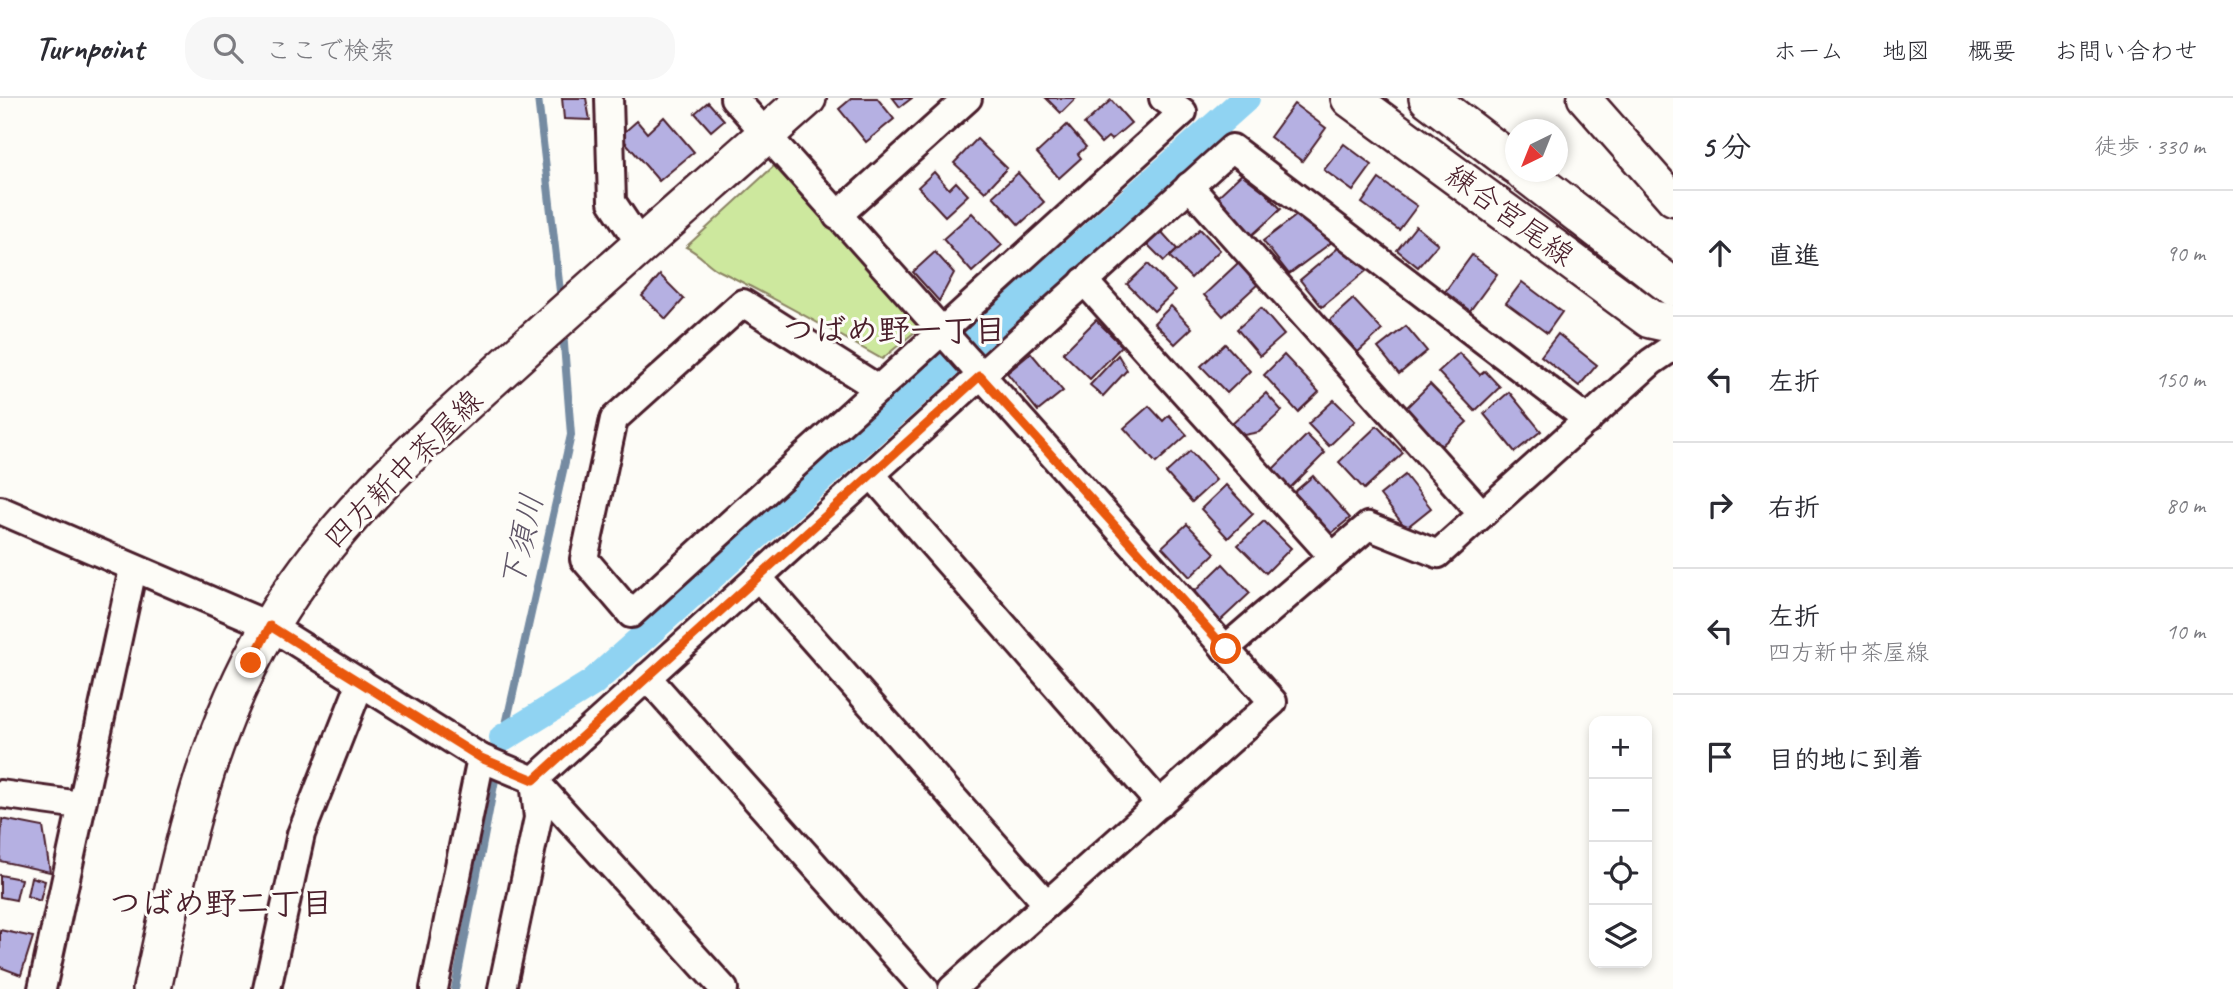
<!DOCTYPE html>
<html lang="ja">
<meta charset="utf-8">
<style>
:root{--surface:#fff;--page:#f7f7f7;--text:#2b2b33;--muted:#7c7c81;--line:#e1e1e2}
body{margin:0;font-family:Caveat,"Klee One",sans-serif;background:var(--page);color:var(--text)}
.controls{position:absolute;right:21px;bottom:21px;display:grid;overflow:hidden;border-radius:14px;box-shadow:0 4px 10px #0003}
.controls button{width:63px;height:63px;display:grid;place-items:center;padding:0;border:0;border-bottom:2px solid var(--line);background:var(--surface);color:var(--text);font:35px sans-serif}
.compass{position:absolute;left:1505px;top:21px;width:63px;height:63px;border-radius:50%;background:var(--surface);box-shadow:0 4px 10px #0003;rotate:223deg}
.stop{position:absolute;width:21px;height:21px;margin:-16px;border:5px solid #ea580c;border-radius:50%;background:#fff}
.stop.end{background:#ea580c;border-color:#fff;box-shadow:0 2px 7px #0008}
.list{margin:0;padding:0;list-style:none}
h2{display:flex;justify-content:space-between;align-items:center;height:91px;margin:0;padding:0 28px;font-size:30px}
h2 small{font-size:23px;font-weight:400;color:var(--muted)}
.list li{display:grid;grid-template-columns:46px 1fr auto;gap:21px;align-items:center;box-sizing:border-box;height:126px;padding:0 28px;border-top:2px solid var(--line)}
.list b{display:block;font-size:26px;white-space:nowrap}
.list p{margin:0;font-size:23px;white-space:nowrap;color:var(--muted)}
.list em{font-size:23px;font-style:normal;color:var(--muted)}
.icon{flex:none;width:38px;height:38px;fill:none;stroke:currentColor;stroke-width:2;stroke-linecap:round;stroke-linejoin:round}
.map{position:relative;flex:none;width:1673px;height:891px;overflow:hidden}
header{display:flex;align-items:center;gap:42px;box-sizing:border-box;height:98px;padding:0 35px;background:var(--surface);border-bottom:2px solid var(--line)}
header strong{font-size:33px}
nav{display:flex;gap:38px;margin-inline-start:auto;font-size:24px}
.search{width:490px;height:63px;background:var(--page);display:flex;align-items:center;gap:18px;box-sizing:border-box;padding:0 24px;border-radius:28px;color:var(--muted);font-size:26px}
main{display:flex}
aside{flex:1;background:var(--surface)}
.map>svg:first-child{display:block}
.green{fill:#cde89e;stroke:#8c8464;stroke-width:2}
.lines{fill:none;stroke-linecap:round;stroke-linejoin:round}
.stream{stroke:#748ba2;stroke-width:8}
.canal{stroke:#90d3f2;stroke-width:28}
.building{fill:#b5b0e2;stroke:#4a1f2b;stroke-width:2}
.minor-casing{stroke:#4a1f2b;stroke-width:32}
.tertiary-casing{stroke:#4a1f2b;stroke-width:37}
.secondary-casing{stroke:#4a1f2b;stroke-width:42}
.minor{stroke:#fdfcf7;stroke-width:26}
.tertiary{stroke:#fdfcf7;stroke-width:32}
.secondary{stroke:#fdfcf7;stroke-width:37}
.route{stroke:#ea580c;stroke-width:9}
.labels{text-anchor:middle;dominant-baseline:central;stroke-width:6;stroke-linejoin:round;paint-order:stroke}
.street-label{font-size:30px;fill:#4a1f2b;stroke:#fdfcf7}
.neighbourhood-label{font-size:32px;font-weight:bold;fill:#4a1f2b;stroke:#fdfcf7}
.water-label{font-size:32px;font-style:italic;fill:#5f5567;stroke:#fdfcf7}
</style>
<header>
<strong>Turnpoint</strong>
<div class="search"><svg class="icon" aria-label="search" viewBox="0 0 24 24"><circle cx="10" cy="10" r="6"/><path d="M15 15l6 6"/></svg>ここで検索</div>
<nav><a>ホーム</a><a>地図</a><a>概要</a><a>お問い合わせ</a></nav>
</header>
<main>
<div class="map">
<svg width="1673" height="891" viewBox="0 0 1673 891">
<rect width="100%" height="100%" fill="#fdfcf7"/>
<filter id="ink" filterUnits="userSpaceOnUse"><feTurbulence type="fractalNoise" baseFrequency=".0143" numOctaves="2"/><feDisplacementMap in="SourceGraphic" scale="14" xChannelSelector="R" yChannelSelector="G"/><feConvolveMatrix kernelMatrix="1 2 1 2 8 2 1 2 1" color-interpolation-filters="sRGB"/></filter>
<g filter="url(#ink)">
<path class="green" d="M774 68 922 228 882 261C827 230 773 199 716 171 706 165 699 155 686 149Z"/>
<g class="lines">
<g class="stream">
<polyline points="538,0 561,202"/>
<polyline points="455,891 503,640 571,337 563,233"/>
</g>
<polyline class="canal" points="503,640 592,585 1246,0"/>
</g>
<g class="building">
<polygon points="562,0 586,0 590,22 564,21"/>
<polygon points="852,0 877,0 894,21 866,44 839,11"/>
<polygon points="893,0 912,0 900,9"/>
<polygon points="1046,0 1076,0 1061,15"/>
<polygon points="1111,2 1131,25 1111,42 1108,39 1101,45 1084,26"/>
<polygon points="708,4 724,22 711,33 695,15"/>
<polygon points="1294,6 1326,30 1302,63 1270,39"/>
<polygon points="664,19 694,54 659,83 620,38 637,23 647,35"/>
<polygon points="1067,27 1086,49 1078,56 1081,60 1059,80 1037,55"/>
<polygon points="977,41 1007,70 985,94 954,65"/>
<polygon points="1344,46 1372,67 1353,93 1324,72"/>
<polygon points="1245,73 1281,111 1250,139 1215,101"/>
<polygon points="934,74 949,91 956,84 968,97 945,118 918,89"/>
<polygon points="1018,75 1044,104 1019,127 993,98"/>
<polygon points="1379,81 1417,108 1399,132 1362,105"/>
<polygon points="972,115 1002,147 972,174 943,141"/>
<polygon points="1297,117 1332,144 1289,176 1263,143"/>
<polygon points="1416,128 1438,146 1418,169 1397,152"/>
<polygon points="1200,131 1220,152 1191,180 1170,159"/>
<polygon points="1160,132 1177,151 1164,163 1146,145"/>
<polygon points="1344,145 1367,172 1322,209 1300,182"/>
<polygon points="935,154 954,175 939,203 913,174"/>
<polygon points="1472,157 1497,176 1469,214 1444,195"/>
<polygon points="1238,165 1258,186 1223,218 1204,197"/>
<polygon points="1148,166 1175,193 1154,213 1127,186"/>
<polygon points="660,177 684,201 666,221 642,198"/>
<polygon points="1522,184 1562,214 1547,235 1506,205"/>
<polygon points="1353,201 1382,232 1358,254 1329,223"/>
<polygon points="1171,208 1192,230 1175,246 1154,225"/>
<polygon points="1261,210 1284,237 1260,258 1237,231"/>
<polygon points="1096,222 1122,248 1090,281 1063,255"/>
<polygon points="1406,228 1427,253 1399,276 1378,250"/>
<polygon points="1558,236 1597,267 1579,288 1541,258"/>
<polygon points="1225,246 1250,273 1227,295 1201,268"/>
<polygon points="1031,255 1063,293 1038,313 1007,275"/>
<polygon points="1459,255 1480,277 1485,273 1500,289 1475,313 1438,274"/>
<polygon points="1118,257 1127,272 1103,298 1090,287"/>
<polygon points="1284,257 1319,294 1298,314 1264,277"/>
<polygon points="1430,286 1467,324 1441,348 1405,311"/>
<polygon points="1509,294 1541,333 1515,354 1484,316"/>
<polygon points="1266,295 1282,313 1259,334 1244,337 1232,326"/>
<polygon points="1334,302 1355,323 1329,348 1308,326"/>
<polygon points="1149,308 1163,323 1169,317 1187,337 1156,365 1124,330"/>
<polygon points="1377,328 1403,355 1364,391 1339,364"/>
<polygon points="1307,337 1325,355 1288,392 1270,374"/>
<polygon points="1190,353 1216,382 1192,404 1166,375"/>
<polygon points="1405,377 1431,410 1406,430 1380,397"/>
<polygon points="1313,378 1350,420 1328,438 1292,396"/>
<polygon points="1226,387 1253,416 1228,440 1201,411"/>
<polygon points="1264,423 1291,450 1266,475 1238,447"/>
<polygon points="1187,426 1215,455 1190,479 1162,449"/>
<polygon points="1223,466 1250,495 1220,523 1193,495"/>
<polygon points="2,721 43,729 50,774 0,763"/>
<polygon points="0,777 21,781 16,802 0,799"/>
<polygon points="31,779 45,783 40,803 27,798"/>
<polygon points="0,832 33,839 21,877 0,869"/>
</g>
<g class="lines">
<g class="minor-casing">
<g id="minor">
<polyline points="609,0 612,104 640,146"/>
<polyline points="734,0 1273,604 952,891"/>
<polyline points="1189,88 1482,416"/>
<polyline points="837,118 968,0"/>
<polyline points="1084,183 1332,458"/>
<polyline points="879,291 743,205 614,321 584,461 631,516 1183,14 1163,0"/>
<polyline points="871,376 1160,706"/>
<polyline points="0,412 270,528 481,660 534,682 724,891"/>
<polyline points="758,479 1047,806"/>
<polyline points="1225,551 1368,428 1438,456 1651,264 1673,249"/>
<polyline points="647,579 925,891"/>
<polyline points="534,682 1232,50 1588,322"/>
<polyline points="0,696 80,707"/>
<polyline points="42,891 133,471"/>
<polyline points="267,891 301,736 361,584"/>
<polyline points="434,891 481,660"/>
<polyline points="502,891 538,720 534,682"/>
</g>
</g>
<g class="tertiary-casing">
<polyline id="tertiary" points="1584,0 1673,101"/>
</g>
<g class="secondary-casing">
<g id="secondary">
<polyline points="1350,0 1650,221 1673,226"/>
<polyline points="1428,0 1516,67"/>
<polyline points="1524,74 1673,189"/>
<path d="M152 891C180 762 202 644 270 528 330 425 420 346 507 267 606 177 707 89 807 0"/>
</g>
</g>
<use href="#minor" class="minor"/>
<use href="#tertiary" class="tertiary"/>
<use href="#secondary" class="secondary"/>
</g>
</g>
<g class="lines" filter="url(#ink)">
<polyline class="route" points="251,565 270,528 481,660 534,682 980,278 1226,551"/>
</g>
<g class="labels">
<g class="street-label">
<text transform="translate(1510 117) rotate(36)">練合宮尾線</text>
<text transform="translate(403 371) rotate(-45)">四方新中茶屋線</text>
</g>
<g class="neighbourhood-label">
<text x="894" y="232">つばめ野一丁目</text>
<text x="221" y="805">つばめ野二丁目</text>
</g>
<g class="water-label">
<text transform="translate(522 443) rotate(-77)">下須川</text>
</g>
</g>
</svg>
<div class="controls">
<button>+</button>
<button>−</button>
<button><svg class="icon" aria-label="locate" viewBox="0 0 24 24"><circle cx="12" cy="12" r="6"/><path d="M12 2v4M12 18v4M2 12h4M18 12h4"/></svg></button>
<button><svg class="icon" aria-label="layers" viewBox="0 0 24 24"><path d="M12 4l9 5-9 5-9-5zM3 14l9 5 9-5"/></svg></button>
</div>
<svg class="compass" viewBox="-18 -18 36 36"><path d="M0-13l5 13h-10z" fill="#e53935"/><path d="M0 13l5-13h-10z" fill="#7c7c81"/></svg>
<div class="stop" style="left:1226px;top:551px"></div>
<div class="stop end" style="left:251px;top:565px"></div>
</div>
<aside>
<h2>5 分<small>徒歩 · 330 m</small></h2>
<ul class="list">
<li><svg class="icon" aria-label="ahead" viewBox="0 0 24 24"><path d="M12 20V5M6 11l6-6 6 6"/></svg><div><b>直進</b></div><em>90 m</em></li>
<li><svg class="icon" aria-label="left" viewBox="0 0 24 24"><path d="M17 20v-9H6M10 6l-5 5 5 5"/></svg><div><b>左折</b></div><em>150 m</em></li>
<li><svg class="icon" aria-label="right" viewBox="0 0 24 24"><path d="M7 20v-9h11M14 6l5 5-5 5"/></svg><div><b>右折</b></div><em>80 m</em></li>
<li><svg class="icon" aria-label="left" viewBox="0 0 24 24"><path d="M17 20v-9H6M10 6l-5 5 5 5"/></svg><div><b>左折</b><p>四方新中茶屋線</p></div><em>10 m</em></li>
<li><svg class="icon" aria-label="arrive" viewBox="0 0 24 24"><path d="M6 21V4h12l-3 4 3 4H6"/></svg><div><b>目的地に到着</b></div></li>
</ul>
</aside>
</main>
